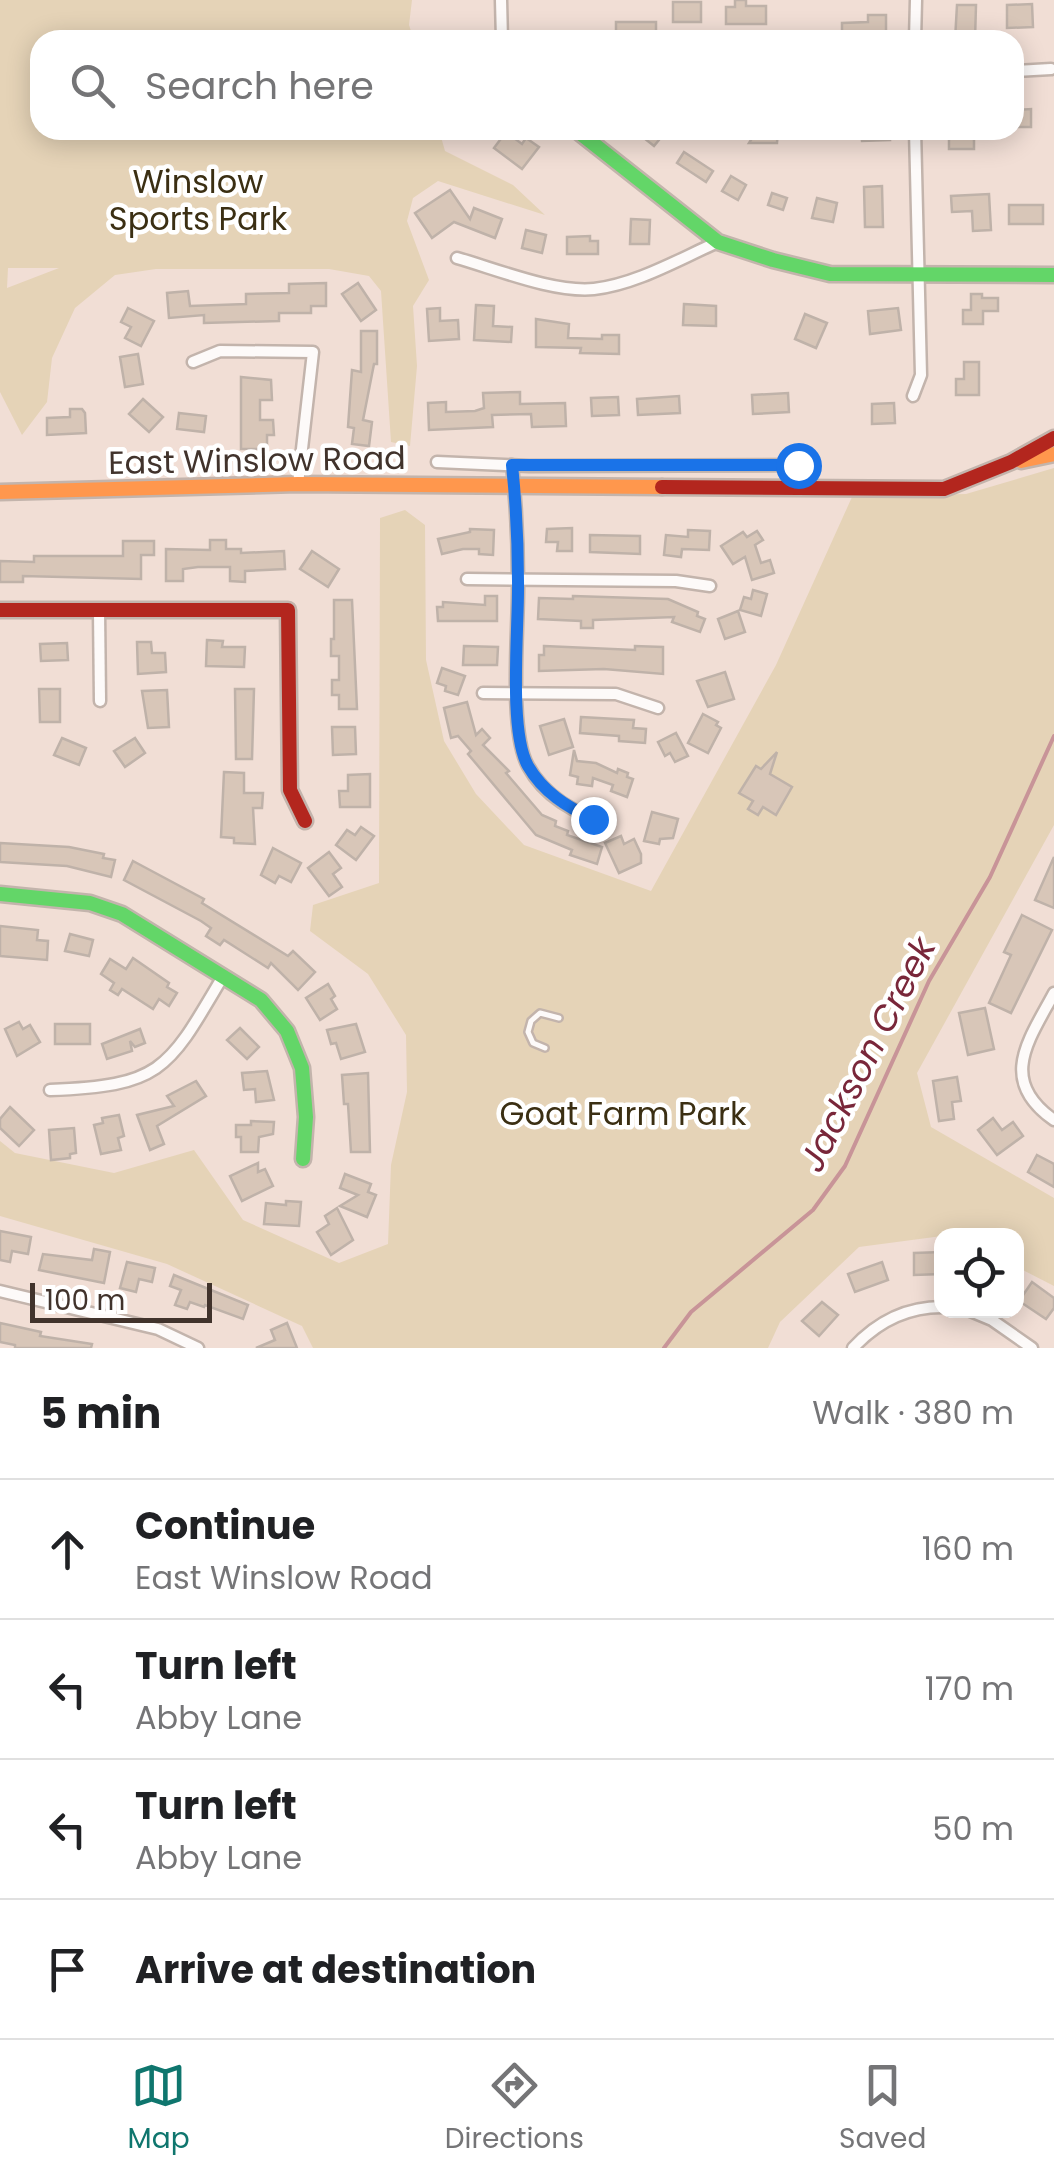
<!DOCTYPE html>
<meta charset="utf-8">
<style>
:root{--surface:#fff;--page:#f6f6f6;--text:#202124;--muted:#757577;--line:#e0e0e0;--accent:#0f766e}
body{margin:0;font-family:Poppins,sans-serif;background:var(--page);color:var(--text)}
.controls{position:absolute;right:30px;bottom:30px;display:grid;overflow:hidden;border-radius:20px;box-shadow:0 5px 25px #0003}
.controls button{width:90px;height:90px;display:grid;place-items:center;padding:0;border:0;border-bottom:2px solid var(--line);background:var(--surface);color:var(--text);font:50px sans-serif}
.scale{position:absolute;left:30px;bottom:25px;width:182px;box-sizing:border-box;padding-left:10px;border:5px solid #41332c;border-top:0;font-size:28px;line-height:35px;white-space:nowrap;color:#41332c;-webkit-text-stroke:8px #fff;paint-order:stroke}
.stop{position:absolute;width:30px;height:30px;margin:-22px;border:8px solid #1a73e8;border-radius:50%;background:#fff}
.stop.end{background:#1a73e8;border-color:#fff;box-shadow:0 2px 10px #0008}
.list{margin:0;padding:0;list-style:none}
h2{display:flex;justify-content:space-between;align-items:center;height:130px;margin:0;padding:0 40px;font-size:42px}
h2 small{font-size:32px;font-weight:400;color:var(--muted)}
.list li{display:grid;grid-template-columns:65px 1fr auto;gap:30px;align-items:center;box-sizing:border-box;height:140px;padding:0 40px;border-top:2px solid var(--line)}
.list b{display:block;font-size:38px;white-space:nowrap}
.list p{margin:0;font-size:32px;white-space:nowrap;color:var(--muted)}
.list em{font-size:32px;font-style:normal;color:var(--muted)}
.icon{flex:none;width:55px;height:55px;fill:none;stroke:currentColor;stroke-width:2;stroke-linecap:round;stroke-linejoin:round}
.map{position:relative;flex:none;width:1054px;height:1348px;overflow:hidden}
.search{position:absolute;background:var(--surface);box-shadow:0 5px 25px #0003;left:30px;right:30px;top:30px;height:110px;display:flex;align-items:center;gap:25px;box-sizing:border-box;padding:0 35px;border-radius:30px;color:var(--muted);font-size:38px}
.sheet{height:690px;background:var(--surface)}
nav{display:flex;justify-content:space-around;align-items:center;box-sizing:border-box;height:140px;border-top:2px solid var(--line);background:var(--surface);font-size:28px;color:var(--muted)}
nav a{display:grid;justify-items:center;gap:5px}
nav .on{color:var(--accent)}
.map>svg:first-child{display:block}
.green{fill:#e5d3b7;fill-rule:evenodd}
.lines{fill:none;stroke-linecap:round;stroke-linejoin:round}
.stream{stroke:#c89498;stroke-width:4}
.building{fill:#d8c6b8;stroke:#bfb2a9;stroke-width:2.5}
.lane-casing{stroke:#c3b4ac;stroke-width:10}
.street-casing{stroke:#c3b4ac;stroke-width:15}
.fast-casing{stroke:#c3b4ac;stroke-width:19}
.slow-casing{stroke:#c3b4ac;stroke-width:19}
.jam-casing{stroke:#c3b4ac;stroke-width:19}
.lane{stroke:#fdfaf9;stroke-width:5}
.street{stroke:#fdfaf9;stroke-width:10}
.fast{stroke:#63d668;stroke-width:14}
.slow{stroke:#ff974d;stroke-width:14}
.jam{stroke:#b3261e;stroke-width:14}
.route{stroke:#1a73e8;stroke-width:12}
.labels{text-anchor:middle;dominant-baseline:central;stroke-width:9;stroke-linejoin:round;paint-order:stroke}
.park-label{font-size:32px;fill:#3b2f13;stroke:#fff}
.street-label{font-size:32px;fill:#41332c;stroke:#fff}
.water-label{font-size:35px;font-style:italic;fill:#79273a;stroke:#fff}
</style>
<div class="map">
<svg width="1054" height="1348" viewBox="0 0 1054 1348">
<rect width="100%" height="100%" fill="#f1ded5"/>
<g class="green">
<path d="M0 0H412L409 25 414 40H40V130H439L445 151 513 185 545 215 438 181 413 198 407 221 429 280 413 306 417 366 410 446 391 442 381 291 369 276 329 269H156L115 275 75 308 52 358 47 402 22 435 0 392ZM59 268 7 288 8 268Z"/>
<polygon points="1054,468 1054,825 917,1073 931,1127 1054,1198 1054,1286 1017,1267 1016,1236 942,1236 859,1247 780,1322 768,1348 313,1348 302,1326 167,1264 0,1216 0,1141 15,1153 114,1173 194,1150 243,1220 339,1263 388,1244 391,1165 407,1092 406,1035 368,974 310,931 313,905 379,883 380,518 405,510 425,525 426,660 444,741 476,794 524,845 651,891 776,665 852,497 966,494"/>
</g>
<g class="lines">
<polyline class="stream" points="664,1348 691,1312 813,1210 845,1166 929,981 990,877 1054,736"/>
</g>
<g class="building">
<polygon points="735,0 746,0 746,6 766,6 766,24 726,24 726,7 735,7"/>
<rect x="673" y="2" width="28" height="20"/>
<polygon points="1032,4 1033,27 1007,28 1007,5"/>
<polygon points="957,5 976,5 975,40 955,40"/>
<polygon points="868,15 886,15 886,35 842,40 842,23 868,22"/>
<rect x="616" y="22" width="40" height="16"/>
<polygon points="1031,109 1031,127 1014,127 1014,110"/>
<polygon points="634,130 667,130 654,146"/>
<polygon points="757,130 778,130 777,143 749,143"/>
<polygon points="861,130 889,130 890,140 862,141"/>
<rect x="949" y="130" width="25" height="19"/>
<polygon points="506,132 522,144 526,138 539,147 522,169 494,148"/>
<polygon points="684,152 713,171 706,182 677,163"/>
<polygon points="731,176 746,185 738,200 722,191"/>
<polygon points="882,186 883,227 865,227 864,187"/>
<polygon points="450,190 470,219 474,208 502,219 495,238 454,222 432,238 415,213"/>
<polygon points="772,193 787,198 783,210 768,205"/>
<polygon points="989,194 991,230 973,231 972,211 952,212 951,196"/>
<polygon points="817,198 837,203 833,222 812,218"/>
<rect x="1009" y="205" width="34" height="19"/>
<polygon points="631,219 650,220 649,244 630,244"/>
<polygon points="526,230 546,235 542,253 522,248"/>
<polygon points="590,236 590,241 598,241 598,254 567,254 567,237"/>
<polygon points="326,283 326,306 311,306 311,313 279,313 279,321 204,323 204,315 169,318 167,293 188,291 190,306 246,304 246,294 289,293 289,284"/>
<polygon points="358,283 376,310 361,321 342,294"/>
<polygon points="971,294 982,294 982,298 998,298 998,311 983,311 983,324 963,324 963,310 971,310"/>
<polygon points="684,304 716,306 716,326 683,325"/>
<polygon points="476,305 494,306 493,326 512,327 511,342 474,340"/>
<polygon points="128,308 154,321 141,346 125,338 131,327 121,322"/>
<polygon points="440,308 440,321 458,320 459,339 429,341 427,309"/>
<polygon points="898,308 901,330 870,334 868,311"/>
<polygon points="805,314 827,323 816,348 795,339"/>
<polygon points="536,319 569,324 568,338 602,339 602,335 619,335 619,354 580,353 581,348 536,347"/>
<polygon points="361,331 377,331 377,364 374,364 363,420 372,422 369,446 352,444 354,428 348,427 352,370 361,372"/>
<polygon points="138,354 143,384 125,387 120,357"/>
<polygon points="964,362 979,362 979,395 956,395 956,379 964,379"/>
<polygon points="241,377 271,380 272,400 260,400 260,420 273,420 274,435 267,435 267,449 241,449"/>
<polygon points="520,392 520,404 565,403 566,426 532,427 531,414 492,415 493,427 429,430 428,403 446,402 446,412 475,411 484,408 483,393"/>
<polygon points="788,393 789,412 753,414 752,395"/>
<polygon points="679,396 680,413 638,415 637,399"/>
<polygon points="618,397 619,415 592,416 591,398"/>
<polygon points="143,399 163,417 149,432 129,414"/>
<polygon points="894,403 895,423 872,424 872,404"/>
<polygon points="70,409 82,409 85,413 86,433 47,435 47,418 70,417"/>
<polygon points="179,413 206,416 204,432 177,429"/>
<polygon points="572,528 572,551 557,551 558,542 546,542 547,529"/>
<polygon points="470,529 494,530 493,555 479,554 479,549 463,549 442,554 438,539 470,532"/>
<polygon points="688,530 710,531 709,550 682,549 681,557 664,555 666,535 688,537"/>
<polygon points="757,531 763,540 755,545 761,563 770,560 774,573 752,580 745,557 733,564 721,546 743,532 747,537"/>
<polygon points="590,535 640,536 640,554 590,552"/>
<polygon points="210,540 226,540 226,549 241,549 241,553 284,551 285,569 245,571 245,582 230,581 230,567 198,567 183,569 183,581 166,581 166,549 210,550"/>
<polygon points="123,541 154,541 154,555 141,555 141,579 23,576 23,582 0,582 0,561 34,562 34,556 123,556"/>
<polygon points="312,551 339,569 328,587 300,569"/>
<polygon points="753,590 767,594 761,616 740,610 744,597 751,599"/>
<polygon points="485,596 497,596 497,621 438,621 437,607 443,607 443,602 485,605"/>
<polygon points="573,596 668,599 698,612 697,616 705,619 700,632 672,622 674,617 593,620 593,628 581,628 581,621 538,619 539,598 573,599"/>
<polygon points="334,600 352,600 357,709 339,709 339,695 332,695 332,680 339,680 339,656 331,656 331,639 334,639"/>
<polygon points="738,611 745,632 725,639 718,619"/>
<polygon points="207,640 223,641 222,647 245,647 244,667 206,666"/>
<polygon points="137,642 151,642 152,653 165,653 166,672 138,674"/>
<polygon points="67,643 68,660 41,661 40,644"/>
<polygon points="464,646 498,647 497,665 463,665"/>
<polygon points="544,646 635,650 635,646 663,647 663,674 604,669 539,671 539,655 544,655"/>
<polygon points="442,668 465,676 458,695 445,691 446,686 437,683"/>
<polygon points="725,672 734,699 708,707 697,681"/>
<polygon points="39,689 60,689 60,722 40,722"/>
<polygon points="235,689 254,689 252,759 236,759"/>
<polygon points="167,690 169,727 148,728 142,691"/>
<polygon points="467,702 476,735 482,729 490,738 483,745 509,771 506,773 542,815 556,821 555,826 568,831 567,835 602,847 597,864 570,855 572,850 536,835 468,754 471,751 458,736 451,738 444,708"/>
<polygon points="703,714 718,722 716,725 721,728 708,753 688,743"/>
<polygon points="581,717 634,720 633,728 646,729 645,743 619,741 619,736 580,733"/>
<polygon points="564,719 573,747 549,755 540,726"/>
<polygon points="332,727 355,727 356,754 333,755"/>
<polygon points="676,733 688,756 675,762 670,753 665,756 658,742"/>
<polygon points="62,738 86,748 79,765 54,755"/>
<polygon points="135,738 145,753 125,767 114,751"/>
<polygon points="574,750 577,761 596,763 617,773 618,769 628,773 627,777 633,779 627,797 611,791 613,785 593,778 592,786 577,784 578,777 570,775"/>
<polygon points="777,752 770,774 792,787 776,815 763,807 758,815 748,809 753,801 739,793 756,766 761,769"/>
<polygon points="224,772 244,773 244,793 263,793 262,808 253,808 255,844 234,843 234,838 221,837"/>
<polygon points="370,774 370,807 340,807 339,791 348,791 348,775"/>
<polygon points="652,812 678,819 673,838 660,839 659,844 644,841"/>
<polygon points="361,827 374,836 356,860 336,845 347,830 355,835"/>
<polygon points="621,836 624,844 634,839 641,854 641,863 619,873 605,843"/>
<polygon points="0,843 69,847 104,854 103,858 115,860 111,877 67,866 0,862"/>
<polygon points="273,848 301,863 291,882 279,876 275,883 261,875"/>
<polygon points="329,852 341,868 333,874 342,887 329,896 308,868"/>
<polygon points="1054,857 1054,908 1035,900"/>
<polygon points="133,861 204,899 202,903 288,956 293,951 315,972 298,990 271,963 268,968 224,940 220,945 206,936 211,928 201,921 124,880"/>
<polygon points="1022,915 1052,930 1011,1013 989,1003 1011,955 1004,952"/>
<polygon points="0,926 38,930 37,940 48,941 47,960 0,956"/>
<polygon points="70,934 93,940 89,956 65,951"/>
<polygon points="133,958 169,983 167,987 177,993 169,1006 159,999 153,1009 122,989 118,995 110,990 114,983 101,974 110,959 126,969"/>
<polygon points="328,984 335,996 331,999 337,1009 320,1020 306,998"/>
<polygon points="985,1008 994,1049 968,1055 959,1013"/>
<polygon points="19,1022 23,1029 30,1025 40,1042 17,1056 5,1029"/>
<rect x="55" y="1024" width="35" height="20"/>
<polygon points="356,1024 365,1052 341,1059 336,1043 331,1044 327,1030"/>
<polygon points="240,1028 259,1047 247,1059 227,1040"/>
<polygon points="140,1029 145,1043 135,1047 130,1041 132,1051 107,1059 102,1044"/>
<polygon points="267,1071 274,1100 256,1102 255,1089 244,1090 242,1073"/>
<polygon points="368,1073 370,1152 351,1152 348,1104 344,1104 342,1075"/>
<polygon points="957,1077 961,1101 952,1102 954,1119 939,1121 933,1081"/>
<polygon points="196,1081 206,1096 157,1126 164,1144 150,1150 137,1115 174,1106 167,1096"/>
<polygon points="10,1107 34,1130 19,1146 0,1128 0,1119"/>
<polygon points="119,1115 124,1136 118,1138 121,1150 101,1154 94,1125 103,1123 102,1118"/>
<polygon points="993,1118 1002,1130 1013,1122 1023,1136 997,1155 978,1130"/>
<polygon points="251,1121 274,1122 273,1134 259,1137 258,1152 241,1152 241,1137 236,1137 236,1125 251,1125"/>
<polygon points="74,1128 76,1153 70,1154 70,1158 51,1160 49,1130"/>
<polygon points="1037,1155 1054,1164 1054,1187 1028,1172"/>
<polygon points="258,1163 258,1172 265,1169 273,1186 242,1201 230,1176"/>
<polygon points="345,1174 371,1184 368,1192 376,1195 367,1217 340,1206 358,1195 340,1188"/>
<polygon points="286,1201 301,1202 299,1226 264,1224 266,1203 286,1205"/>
<polygon points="337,1208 353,1240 331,1255 317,1232 329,1224 325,1216"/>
<polygon points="0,1231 31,1237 28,1254 12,1251 10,1262 0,1260"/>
<polygon points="94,1249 110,1252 104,1283 39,1270 43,1254 92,1260"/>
<polygon points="942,1252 942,1274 914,1275 914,1253"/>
<polygon points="127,1262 155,1268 152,1282 139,1279 136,1292 120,1288"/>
<polygon points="882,1262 888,1280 855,1292 848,1274"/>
<polygon points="174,1275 248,1305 243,1319 205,1305 204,1307 190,1302 187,1309 175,1305 181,1290 170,1286"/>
<polygon points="1032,1282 1054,1298 1054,1308 1046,1319 1019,1301"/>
<polygon points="822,1302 838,1315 819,1336 802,1321"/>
<polygon points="0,1323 41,1332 40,1336 92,1344 91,1348 15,1348 15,1345 0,1342"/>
<polygon points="287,1323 297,1348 256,1348 275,1340 271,1330"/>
</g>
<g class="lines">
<g class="lane-casing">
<polyline id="lane" points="545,1048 533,1043 528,1032 531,1021 540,1013 559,1018"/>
</g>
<g class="street-casing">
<g id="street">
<polyline points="501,0 502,40"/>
<polyline points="915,40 916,0"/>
<polyline points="1014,71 1051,69"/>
<path d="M457 258C496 269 554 293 594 289 637 284 679 259 718 242"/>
<polyline points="193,362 220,351 313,352 298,484"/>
<polyline points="913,396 921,375 915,130"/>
<polyline points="437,462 529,466 798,465"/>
<path d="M512 465C516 503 518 542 518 581 519 625 508 730 528 766 543 794 576 817 608 820"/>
<polyline points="467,579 676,581 710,586"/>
<polyline points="99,611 100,701"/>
<polyline points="483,693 616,694 658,708"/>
<path d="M1054 993C1029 1040 997 1080 1054 1120"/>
<path d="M50 1090C161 1086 168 1070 222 978"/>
<polyline points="0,1291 158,1329 198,1348"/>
<polyline points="968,1310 992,1320 1032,1348"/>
<path d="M853 1348C877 1322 906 1307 942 1307"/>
</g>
</g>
<g class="fast-casing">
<g id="fast">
<polyline points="576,130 718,242 773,260 830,274 1054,275"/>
<polyline points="0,894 90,903 122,914 261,1000 287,1031 302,1068 306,1117 303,1159"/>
</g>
</g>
<g class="slow-casing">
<g id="slow">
<polyline points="1021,461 1054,454"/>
<polyline points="0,492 298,484 662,487"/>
</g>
</g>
<g class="jam-casing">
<g id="jam">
<polyline points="662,487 944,489 1011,462 1054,438"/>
<polyline points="0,610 288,610 290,790 305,821"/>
</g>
</g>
<use href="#lane" class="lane"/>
<use href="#street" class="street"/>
<use href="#fast" class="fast"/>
<use href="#slow" class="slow"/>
<use href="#jam" class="jam"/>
</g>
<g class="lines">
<path class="route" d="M593 819C567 807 543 792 528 766 508 731 519 625 518 581 518 543 516 503 512 465H798"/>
</g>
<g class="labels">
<g class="park-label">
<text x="198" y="181">Winslow<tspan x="198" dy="37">Sports Park</tspan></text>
<text x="623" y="1113">Goat Farm Park</text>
</g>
<g class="street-label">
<text transform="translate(257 460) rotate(-1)">East Winslow Road</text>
</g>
<g class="water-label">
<text transform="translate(867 1054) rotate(-63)">Jackson Creek</text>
</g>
</g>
</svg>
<div class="controls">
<button><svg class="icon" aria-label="locate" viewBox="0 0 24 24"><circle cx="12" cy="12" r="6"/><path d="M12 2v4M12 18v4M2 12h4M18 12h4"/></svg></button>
</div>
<div class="scale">100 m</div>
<div class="stop" style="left:798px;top:465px"></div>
<div class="stop end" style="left:593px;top:819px"></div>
<div class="search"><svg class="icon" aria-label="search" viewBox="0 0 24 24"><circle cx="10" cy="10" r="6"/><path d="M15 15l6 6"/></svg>Search here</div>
</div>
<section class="sheet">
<h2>5 min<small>Walk · 380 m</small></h2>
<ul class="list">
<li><svg class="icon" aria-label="ahead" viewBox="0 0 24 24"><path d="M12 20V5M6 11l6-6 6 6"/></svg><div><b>Continue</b><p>East Winslow Road</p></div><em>160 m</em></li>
<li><svg class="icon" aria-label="left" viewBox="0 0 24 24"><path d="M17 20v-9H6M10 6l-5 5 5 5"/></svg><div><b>Turn left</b><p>Abby Lane</p></div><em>170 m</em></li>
<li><svg class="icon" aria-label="left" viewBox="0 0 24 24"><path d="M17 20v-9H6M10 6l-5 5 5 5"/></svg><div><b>Turn left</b><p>Abby Lane</p></div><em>50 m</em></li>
<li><svg class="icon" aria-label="arrive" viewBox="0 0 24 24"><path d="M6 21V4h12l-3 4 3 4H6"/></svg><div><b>Arrive at destination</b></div></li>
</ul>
</section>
<nav>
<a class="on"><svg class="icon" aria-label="map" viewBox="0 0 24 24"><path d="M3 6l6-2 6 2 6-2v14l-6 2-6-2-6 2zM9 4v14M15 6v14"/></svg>Map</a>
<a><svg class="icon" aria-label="directions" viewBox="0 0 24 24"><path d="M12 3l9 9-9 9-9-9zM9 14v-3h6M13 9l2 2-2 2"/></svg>Directions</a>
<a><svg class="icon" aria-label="saved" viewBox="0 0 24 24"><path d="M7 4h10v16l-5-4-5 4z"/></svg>Saved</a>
</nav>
